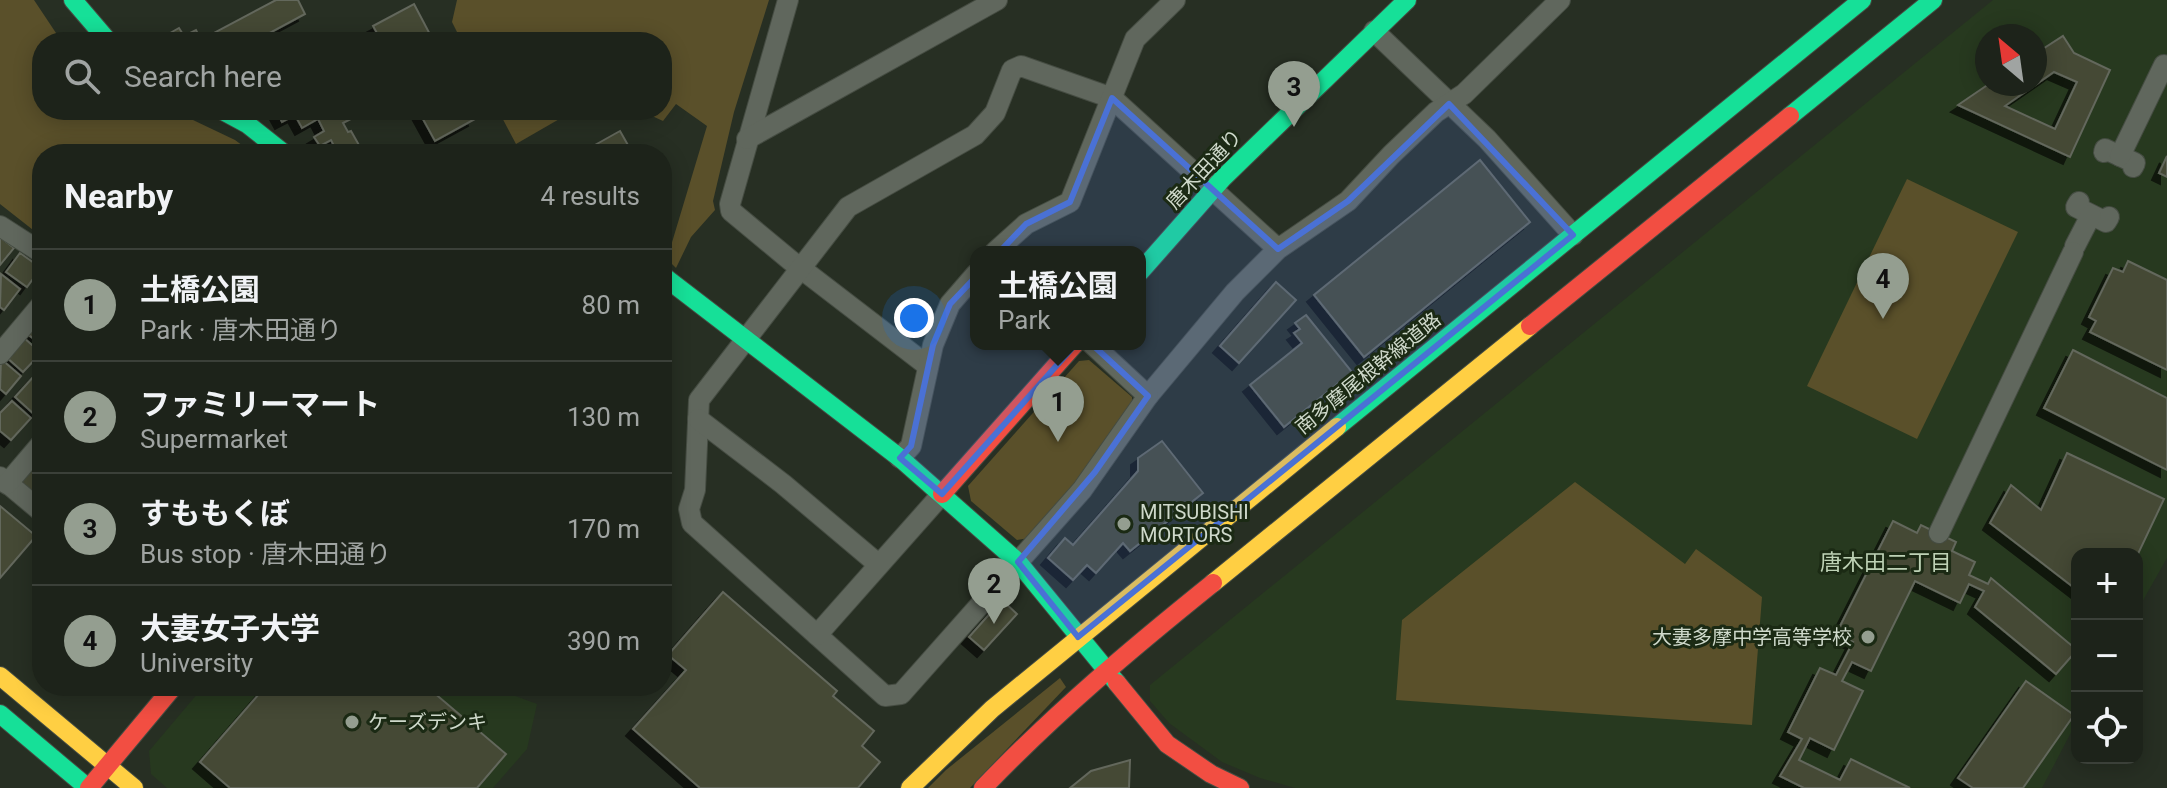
<!DOCTYPE html>
<meta charset="utf-8">
<style>
:root{--surface:#1d231a;--page:#252b23;--text:#f1f3f6;--muted:#a0a4a2;--line:#3b4039;--accent:#949e90}
body{margin:0;font-family:Roboto,"Noto Sans JP",sans-serif;background:var(--page);color:var(--text)}
.controls{position:absolute;right:24px;bottom:24px;display:grid;overflow:hidden;border-radius:16px;box-shadow:0 4px 20px #0003}
.controls button{width:72px;height:72px;display:grid;place-items:center;padding:0;border:0;border-bottom:2px solid var(--line);background:var(--surface);color:var(--text);font:40px sans-serif}
.compass{position:absolute;left:1975px;top:24px;width:72px;height:72px;border-radius:50%;background:var(--surface);box-shadow:0 4px 20px #0003;rotate:331deg}
.you{position:absolute;left:914px;top:318px;width:28px;height:28px;margin:-20px;border:6px solid #fff;border-radius:50%;background:#1a73e8;box-shadow:0 0 0 12px #1a73e833}
.badge{display:grid;place-items:center;width:52px;height:52px;border-radius:50%;background:var(--accent);color:#111;font-size:26px;font-weight:700}
.pin{position:absolute;translate:-50% -66px;filter:drop-shadow(0 2px 4px #0008)}
.pin::after{content:'';position:absolute;top:42px;width:28px;height:24px;background:inherit;clip-path:polygon(0 0,100% 0,50% 100%)}
.popup{position:absolute;left:970px;top:246px;width:176px;height:104px;box-sizing:border-box;display:grid;place-content:center;border-radius:16px;background:var(--surface);filter:drop-shadow(0 2px 6px #0005);font-size:26px;white-space:nowrap;color:var(--muted)}
.popup b{font-size:30px;color:var(--text)}
.popup::after{content:'';position:absolute;left:50%;top:100%;margin-left:-16px;border:16px solid transparent;border-top-color:var(--surface)}
.list{margin:0;padding:0;list-style:none}
h2{display:flex;justify-content:space-between;align-items:center;height:104px;margin:0;padding:0 32px;font-size:34px}
h2 small{font-size:26px;font-weight:400;color:var(--muted)}
.list li{display:grid;grid-template-columns:52px 1fr auto;gap:24px;align-items:center;box-sizing:border-box;height:112px;padding:0 32px;border-top:2px solid var(--line)}
.list b{display:block;font-size:30px;white-space:nowrap}
.list p{margin:0;font-size:26px;white-space:nowrap;color:var(--muted)}
.list em{font-size:26px;font-style:normal;color:var(--muted)}
.icon{flex:none;width:44px;height:44px;fill:none;stroke:currentColor;stroke-width:2;stroke-linecap:round;stroke-linejoin:round}
.map{position:relative;flex:none;width:2167px;height:788px;overflow:hidden}
.search{position:absolute;background:var(--surface);box-shadow:0 4px 20px #0003;left:32px;top:32px;width:640px;height:88px;display:flex;align-items:center;gap:20px;box-sizing:border-box;padding:0 28px;border-radius:32px;color:var(--muted);font-size:30px}
.panel{position:absolute;background:var(--surface);box-shadow:0 4px 20px #0003;left:32px;top:144px;width:640px;height:552px;border-radius:32px}
.map>svg:first-child{display:block}
.built{fill:#27391f;fill-rule:evenodd}
.green{fill:#5a502a}
.building{fill:#444936;stroke:#63675c;stroke-width:2;fill-rule:evenodd;filter:url(#shadow)}
.lines{fill:none;stroke-linecap:round;stroke-linejoin:round}
.street-casing{stroke:#454c42;stroke-width:22}
.fast-casing{stroke:#454c42;stroke-width:20}
.slow-casing{stroke:#454c42;stroke-width:20}
.jam-casing{stroke:#454c42;stroke-width:20}
.street{stroke:#60675d;stroke-width:20}
.fast{stroke:#16e098;stroke-width:18}
.slow{stroke:#ffcf43;stroke-width:18}
.jam{stroke:#f24e42;stroke-width:18}
.marked{fill:#4a71d5;fill-opacity:0.2;stroke:#4a71d5;stroke-width:6;stroke-linejoin:round}
.poi-dot{fill:#949e90;stroke:#1b2a14;stroke-width:3}
.labels{text-anchor:middle;dominant-baseline:central;stroke-width:6;stroke-linejoin:round;paint-order:stroke}
.street-label{font-size:20px;fill:#cfd9cb;stroke:#1b2a14}
.poi-label{font-size:20px;fill:#cfd9cb;stroke:#1b2a14;text-anchor:start}
.neighbourhood-label{font-size:22px;fill:#bed2b6;stroke:#1b2a14}
</style>
<div class="map">
<svg width="2167" height="788" viewBox="0 0 2167 788">
<defs>
<filter id="shadow"><feDropShadow dx="-7" dy="7" stdDeviation="0" flood-color="#0009"/></filter>
</defs>
<rect width="100%" height="100%" fill="#272f23"/>
<g class="built">
<path d="M1993 0H2167V558L2137 611V554H2077V721L2042 788H1295L1260 778 1222 762 1169 723 1150 701V685ZM1987 36H2035V84H1987Z"/>
<polygon points="204,686 488,686 537,704 527,749 493,788 167,788 151,774 149,751"/>
</g>
<g class="green">
<polygon points="0,0 34,0 62,42 42,42 42,110 172,110 235,140 254,154 42,154 42,237 0,204"/>
<polygon points="457,0 769,0 734,112 713,201 715,210 691,237 676,268 667,259 707,126 676,104 663,121 639,110 662,110 662,42 462,42 452,22"/>
<polygon points="498,110 575,110 516,144"/>
<polygon points="1907,179 2018,232 1917,439 1807,386"/>
<polygon points="1089,360 1132,397 1132,409 1084,475 1029,538 1017,540 971,501 968,486 1079,361"/>
<polygon points="1575,482 1685,564 1696,549 1762,597 1752,725 1396,700 1402,620"/>
<polygon points="1060,678 1066,687 970,788 928,788 946,770"/>
</g>
<g class="building">
<polygon points="276,0 298,0 305,14 253,42 166,42 163,37 179,28 184,36 196,30 201,40"/>
<polygon points="414,4 434,42 382,42 373,26"/>
<path d="M2063 36 2074 53 2110 70 2070 157 1958 105 1989 84H2035V54ZM2054 72 2077 82 2055 129 2005 106Z"/>
<polygon points="278,110 343,110 351,119 343,123 348,132 351,131 364,154 338,154 331,140 320,146 314,137 324,131 318,119 302,128 295,115 282,122 276,111"/>
<polygon points="418,110 471,110 475,119 435,141"/>
<polygon points="620,131 633,154 579,154"/>
<polygon points="2167,156 2167,177 2159,173"/>
<polygon points="1480,160 1530,222 1364,357 1314,295"/>
<polygon points="0,237 14,248 0,265"/>
<polygon points="20,253 41,268 27,287 6,272"/>
<polygon points="2128,261 2167,280 2167,370 2090,332 2096,321 2089,317 2113,268 2123,272"/>
<polygon points="1,274 20,289 4,310 0,307"/>
<polygon points="1276,282 1296,300 1239,363 1220,346"/>
<polygon points="42,314 42,345 26,333"/>
<polygon points="1306,315 1352,372 1284,427 1250,385 1302,343 1294,333 1300,329 1295,323"/>
<polygon points="23,337 41,353 23,372 5,356"/>
<polygon points="2073,350 2167,398 2167,470 2044,408"/>
<polygon points="1,359 21,376 6,394 0,389"/>
<polygon points="35,375 42,382 42,408 35,415 15,397"/>
<polygon points="12,401 31,418 11,440 0,431 0,413"/>
<polygon points="1162,441 1203,493 1130,551 1123,543 1096,573 1087,565 1073,580 1048,558 1065,538 1073,545 1138,471 1138,458"/>
<polygon points="2067,453 2164,499 2137,556 2077,554 2077,590 1990,523 2011,485 2041,510"/>
<polygon points="32,466 42,474 42,494 38,498 18,481"/>
<polygon points="0,506 36,536 0,578"/>
<polygon points="1893,521 1917,533 1921,525 1956,542 1952,551 1975,562 1969,575 1988,584 1991,578 2077,650 2056,674 1975,607 1984,591 1969,584 1960,603 1915,581 1871,671 1852,662 1842,681 1863,691 1834,750 1810,738 1799,760 1840,780 1851,759 1910,788 1804,788 1780,776 1802,739 1788,732 1820,668 1836,675 1853,642 1836,634"/>
<polygon points="723,592 837,691 833,696 874,731 862,746 880,762 858,788 700,788 633,729 686,670 668,655"/>
<polygon points="1002,600 1017,614 984,650 969,637"/>
<polygon points="2026,681 2074,715 2023,788 1973,788 1958,778"/>
<polygon points="266,686 372,686 377,690 381,686 426,686 506,754 477,788 230,788 200,762"/>
<polygon points="1130,760 1129,788 1070,788 1091,771"/>
</g>
<g class="lines">
<g class="street-casing">
<g id="street">
<polyline points="788,0 730,204 731,211 790,260 928,366"/>
<polyline points="1374,31 1487,139 1573,235"/>
<polyline points="747,139 997,0"/>
<polyline points="2104,152 2105,149 2135,163 2133,167"/>
<polyline points="2120,156 2164,65"/>
<polyline points="2079,202 2076,207 2106,222 2109,217"/>
<polyline points="0,226 42,253"/>
<polyline points="2075,246 2091,215"/>
<polyline points="1278,249 1112,98 1021,66 1012,70 995,113 975,135 848,207 699,400 695,490 689,509 692,523 885,696 901,694 1082,490 1148,396 1235,292 1278,249 1348,201 1391,155 1436,112 1464,94 1560,0"/>
<polyline points="995,252 1026,224 1070,202 1135,39 1175,0"/>
<polyline points="1092,344 1148,396"/>
<polyline points="0,354 42,304"/>
<polyline points="698,419 783,484 878,564"/>
<polyline points="900,458 911,446 933,345 950,304 976,274"/>
<polyline points="0,477 42,512"/>
<polyline points="7,484 42,443"/>
<polyline points="1939,533 2073,252"/>
<polyline points="817,635 942,494"/>
</g>
</g>
<g class="fast-casing">
<g id="fast">
<polyline points="73,0 109,42"/>
<polyline points="221,110 247,124 285,154"/>
<polyline points="1790,116 1933,0"/>
<polyline points="1140,272 1223,178 1407,0"/>
<polyline points="662,275 900,458 1018,562 1117,683"/>
<polyline points="1337,427 1862,0"/>
<polyline points="0,714 88,788"/>
</g>
</g>
<g class="slow-casing">
<g id="slow">
<polyline points="1213,583 1530,326"/>
<polyline points="0,676 134,788"/>
<polyline points="910,788 992,709 1337,427"/>
</g>
</g>
<g class="jam-casing">
<g id="jam">
<polyline points="1530,326 1790,116"/>
<polyline points="942,494 1075,344"/>
<polyline points="1117,683 1167,744 1211,774 1240,788"/>
<polyline points="89,788 174,686"/>
<path d="M983 788C1056 712 1131 649 1213 583"/>
</g>
</g>
<use href="#street" class="street"/>
<use href="#fast" class="fast"/>
<use href="#slow" class="slow"/>
<use href="#jam" class="jam"/>
</g>
<path class="marked" d="M1112 98 1278 249 1348 201 1449 104 1573 235 1078 637 1018 562 1095 472 1148 396 1083 336 942 494 900 458 911 446 933 345 950 304 1026 224 1070 202Z"/>
<g class="poi-dot">
<circle cx="1124" cy="524" r="8"/>
<circle cx="1868" cy="637" r="8"/>
<circle cx="352" cy="722" r="8"/>
</g>
<g class="labels">
<g class="street-label">
<text transform="translate(1204 169) rotate(-47)">唐木田通り</text>
<text transform="translate(1368 373) rotate(-39)">南多摩尾根幹線道路</text>
</g>
<g class="poi-label">
<text x="1140" y="512">MITSUBISHI<tspan x="1140" dy="23">MORTORS</tspan></text>
<text x="1852" y="637" text-anchor="end">大妻多摩中学高等学校</text>
<text x="368" y="722">ケーズデンキ</text>
</g>
<g class="neighbourhood-label">
<text x="1886" y="562">唐木田二丁目</text>
</g>
</g>
</svg>
<div class="controls">
<button>+</button>
<button>−</button>
<button><svg class="icon" aria-label="locate" viewBox="0 0 24 24"><circle cx="12" cy="12" r="6"/><path d="M12 2v4M12 18v4M2 12h4M18 12h4"/></svg></button>
</div>
<svg class="compass" viewBox="-18 -18 36 36"><path d="M0-13l5 13h-10z" fill="#e53935"/><path d="M0 13l5-13h-10z" fill="#a0a4a2"/></svg>
<div class="you"></div>
<div class="pin badge" style="left:1058px;top:442px">1</div>
<div class="popup"><b>土橋公園</b>Park</div>
<div class="pin badge" style="left:994px;top:624px">2</div>
<div class="pin badge" style="left:1294px;top:127px">3</div>
<div class="pin badge" style="left:1883px;top:319px">4</div>
<div class="search"><svg class="icon" aria-label="search" viewBox="0 0 24 24"><circle cx="10" cy="10" r="6"/><path d="M15 15l6 6"/></svg>Search here</div>
<section class="panel">
<h2>Nearby<small>4 results</small></h2>
<ul class="list">
<li><span class="badge">1</span><div><b>土橋公園</b><p>Park · 唐木田通り</p></div><em>80 m</em></li>
<li><span class="badge">2</span><div><b>ファミリーマート</b><p>Supermarket</p></div><em>130 m</em></li>
<li><span class="badge">3</span><div><b>すももくぼ</b><p>Bus stop · 唐木田通り</p></div><em>170 m</em></li>
<li><span class="badge">4</span><div><b>大妻女子大学</b><p>University</p></div><em>390 m</em></li>
</ul>
</section>
</div>
